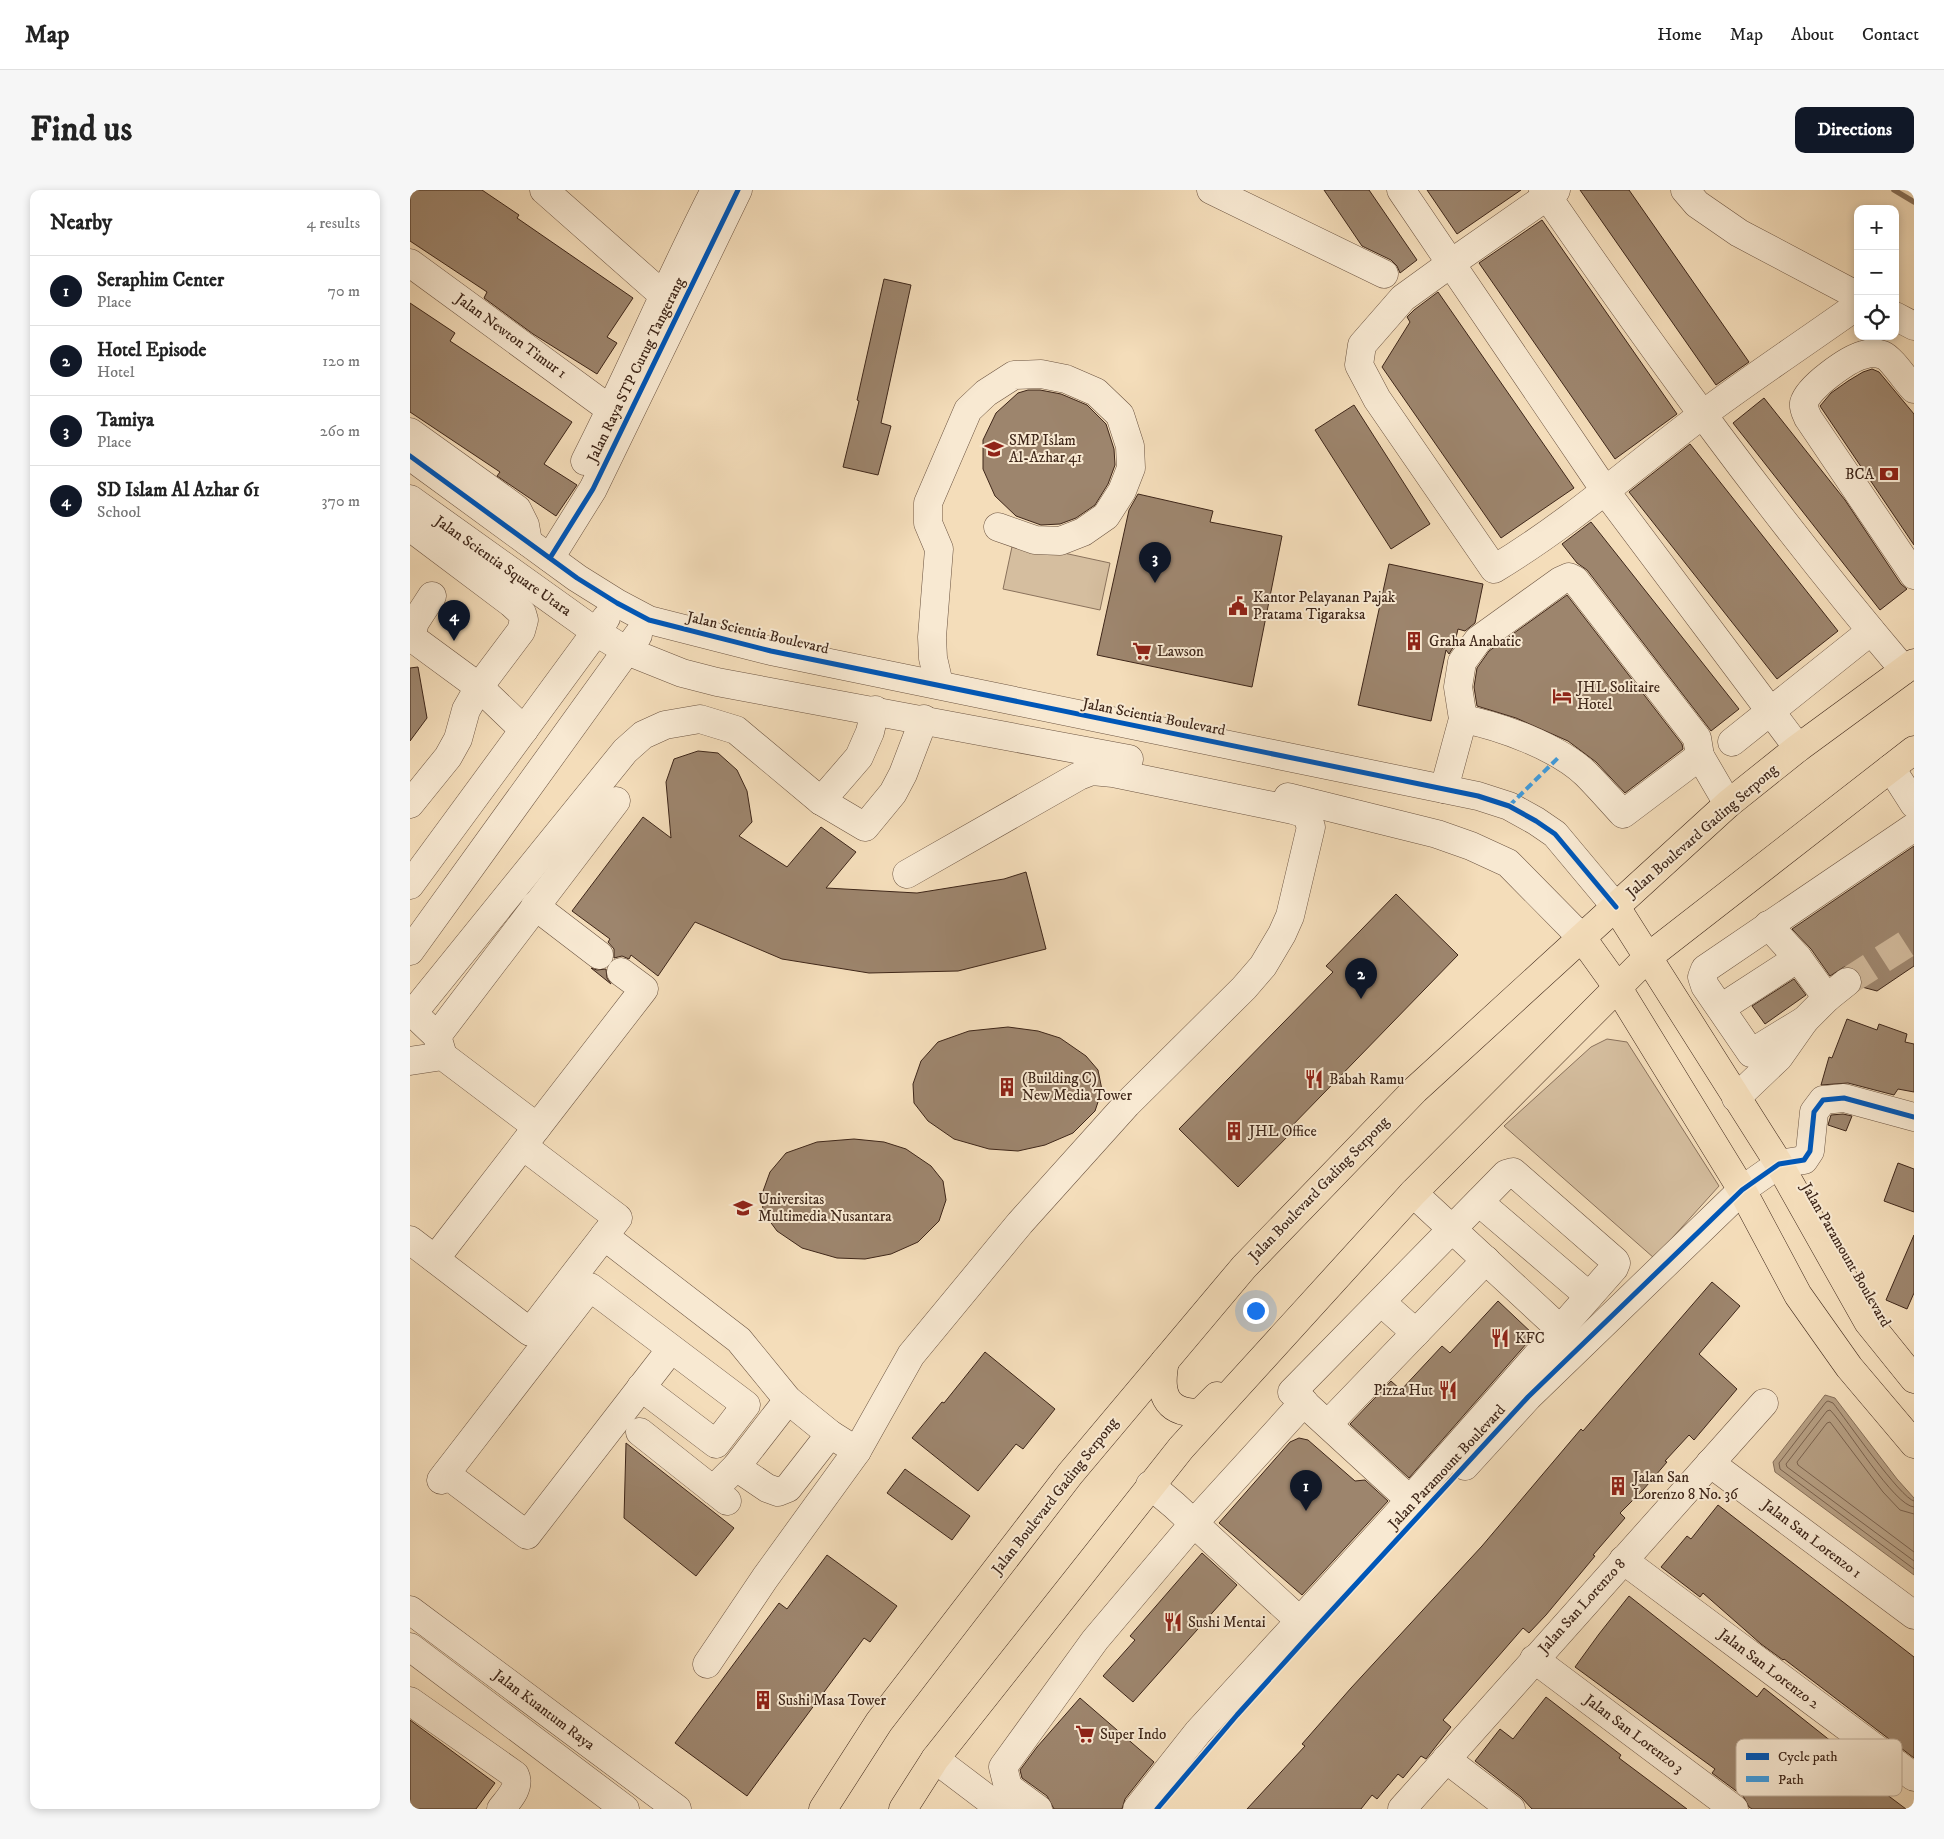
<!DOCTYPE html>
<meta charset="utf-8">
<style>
:root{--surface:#fff;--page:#f6f6f6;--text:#222;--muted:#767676;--line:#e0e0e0;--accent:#111827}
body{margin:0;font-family:"IM FELL DW Pica",serif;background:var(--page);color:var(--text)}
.controls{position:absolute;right:15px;top:15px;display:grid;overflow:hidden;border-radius:10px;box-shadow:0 2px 8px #0003}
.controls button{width:45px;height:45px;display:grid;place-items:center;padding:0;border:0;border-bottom:1px solid var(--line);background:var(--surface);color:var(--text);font:25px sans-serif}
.you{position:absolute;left:845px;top:1120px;width:18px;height:18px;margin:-12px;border:4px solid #fff;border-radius:50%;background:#1a73e8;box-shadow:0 0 0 8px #1a73e833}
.badge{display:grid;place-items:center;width:32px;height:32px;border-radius:50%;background:var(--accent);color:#fff;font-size:16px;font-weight:700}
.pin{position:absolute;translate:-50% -41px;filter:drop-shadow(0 1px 2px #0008)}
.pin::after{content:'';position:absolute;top:26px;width:18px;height:15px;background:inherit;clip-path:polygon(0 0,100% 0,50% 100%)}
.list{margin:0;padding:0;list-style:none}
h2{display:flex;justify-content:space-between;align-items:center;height:65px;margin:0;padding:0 20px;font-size:21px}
h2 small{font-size:16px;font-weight:400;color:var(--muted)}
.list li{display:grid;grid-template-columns:32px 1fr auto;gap:15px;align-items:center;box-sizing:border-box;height:70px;padding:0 20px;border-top:1px solid var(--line)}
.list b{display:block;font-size:19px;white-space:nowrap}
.list p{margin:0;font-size:16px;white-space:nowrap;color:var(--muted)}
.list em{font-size:16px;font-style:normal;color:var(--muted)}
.icon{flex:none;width:28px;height:28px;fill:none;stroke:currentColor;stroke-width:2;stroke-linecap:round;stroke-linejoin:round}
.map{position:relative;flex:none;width:1504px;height:1619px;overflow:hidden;border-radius:10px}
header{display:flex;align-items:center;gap:30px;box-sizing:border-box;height:70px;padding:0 25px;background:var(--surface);border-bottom:1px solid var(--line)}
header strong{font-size:24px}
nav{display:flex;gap:28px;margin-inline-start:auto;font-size:18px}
.intro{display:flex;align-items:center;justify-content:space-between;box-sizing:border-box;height:120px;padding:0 30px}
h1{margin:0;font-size:35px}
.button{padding:12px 22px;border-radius:10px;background:var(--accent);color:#fff;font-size:18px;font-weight:700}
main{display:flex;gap:30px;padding:0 30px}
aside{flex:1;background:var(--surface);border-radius:10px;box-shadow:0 2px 8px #0003}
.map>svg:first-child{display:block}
.green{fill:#d5be9f;stroke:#8a725c}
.water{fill:#b69f83;stroke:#866f59}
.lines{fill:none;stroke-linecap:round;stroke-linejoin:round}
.shore{stroke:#7a624e;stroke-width:1}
.stream{stroke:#866f59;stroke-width:5.5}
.building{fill:#9d856d;stroke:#3e2619}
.minor-tunnel{stroke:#d0b89a;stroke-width:28;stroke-dasharray:28 14;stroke-linecap:butt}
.minor-casing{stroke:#6c5441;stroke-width:29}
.major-casing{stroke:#3e2619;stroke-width:29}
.minor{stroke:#f8e9d2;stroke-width:28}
.major{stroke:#f4ddba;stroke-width:28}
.quiet{stroke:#3f9cdf;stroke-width:4;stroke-dasharray:8 4;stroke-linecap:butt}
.cycleway-casing{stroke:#f8e9d2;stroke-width:8}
.cycleway{stroke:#0057b8;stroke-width:5}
.labels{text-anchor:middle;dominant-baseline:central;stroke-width:4;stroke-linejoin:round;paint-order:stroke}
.street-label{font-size:15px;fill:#3e2619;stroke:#f8e9d2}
.poi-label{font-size:15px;fill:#3e2619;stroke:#f8e9d2;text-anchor:start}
.key{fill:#f8e9d2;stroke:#c0ae9a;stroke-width:1}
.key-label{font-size:14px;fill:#3e2619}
</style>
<header>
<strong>Map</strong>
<nav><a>Home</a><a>Map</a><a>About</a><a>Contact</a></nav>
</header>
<div class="intro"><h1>Find us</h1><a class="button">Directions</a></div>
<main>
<aside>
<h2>Nearby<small>4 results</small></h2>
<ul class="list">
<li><span class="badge">1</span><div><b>Seraphim Center</b><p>Place</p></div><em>70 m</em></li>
<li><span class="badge">2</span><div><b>Hotel Episode</b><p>Hotel</p></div><em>120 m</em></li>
<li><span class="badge">3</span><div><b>Tamiya</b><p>Place</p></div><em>260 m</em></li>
<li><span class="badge">4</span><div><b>SD Islam Al Azhar 61</b><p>School</p></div><em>370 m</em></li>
</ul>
</aside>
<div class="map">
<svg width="1504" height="1619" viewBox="0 0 1504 1619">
<rect width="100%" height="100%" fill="#f4ddba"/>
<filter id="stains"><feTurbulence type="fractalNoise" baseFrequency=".004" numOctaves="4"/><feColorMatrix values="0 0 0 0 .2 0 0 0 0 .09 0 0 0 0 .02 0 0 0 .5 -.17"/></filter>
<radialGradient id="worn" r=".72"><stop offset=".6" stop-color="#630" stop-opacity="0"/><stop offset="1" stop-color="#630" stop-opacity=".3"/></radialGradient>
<g class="green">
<polygon points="603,352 700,373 690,420 593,399"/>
<polygon points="1197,849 1217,852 1309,996 1244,1068 1094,936 1181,857"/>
</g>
<polygon class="water" points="1415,1205 1425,1208 1487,1289 1504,1308 1504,1385 1365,1282 1363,1272"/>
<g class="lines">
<g class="shore">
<path d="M1504 1311C1491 1309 1435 1228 1423 1213L1418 1211 1416 1212 1369 1273 1370 1279 1504 1379"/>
<path d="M1504 1317C1484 1316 1437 1237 1420 1220L1417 1221 1376 1274 1377 1277 1504 1371"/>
<polyline points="1504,1324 1490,1320 1473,1302 1420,1232 1417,1233 1387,1272 1388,1275 1504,1362"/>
</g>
<polyline class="stream" points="1484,0 1504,12"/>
</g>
<g class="building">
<polygon points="0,0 72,0 109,25 107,28 223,108 197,147 207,153 187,184 123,144 74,108 77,102 0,51"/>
<polygon points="914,0 959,0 1007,70 990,83 987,76 981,70 952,56"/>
<polygon points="1017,0 1111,0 1047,44"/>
<polygon points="1170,0 1219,0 1339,172 1306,195"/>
<polygon points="1132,30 1267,224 1205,269 1069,73"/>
<polygon points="474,89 501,95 471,233 481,236 468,285 433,277 449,211 447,210"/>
<polygon points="1028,102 1164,298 1091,348 972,177 1000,132 997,127 1004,120"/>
<polygon points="0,113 45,143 40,151 162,232 134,274 167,295 146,326 87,286 90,282 0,222"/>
<polygon points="1462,179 1469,182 1504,224 1504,355 1410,216 1421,203 1438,191 1453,182"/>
<polygon points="618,200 630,200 651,204 677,215 696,234 704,259 705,275 698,294 685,315 666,328 650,334 631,335 606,326 585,306 573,279 573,250 586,223 608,203"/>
<polygon points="1354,208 1435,310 1491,394 1497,399 1470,420 1323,233"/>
<polygon points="944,215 1020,334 981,359 905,240"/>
<polygon points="1280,254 1428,441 1367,489 1219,302"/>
<polygon points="728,304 803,321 800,332 872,346 842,497 687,465 719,320"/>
<polygon points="1181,332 1329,519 1301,541 1177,380 1167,373 1152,354"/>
<polygon points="979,374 1073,394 1065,433 1055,441 1048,439 1044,456 1039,464 1036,460 1021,531 948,515"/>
<polygon points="1157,405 1272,554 1273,559 1215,603 1186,572 1158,551 1106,528 1067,516 1064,497 1067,478 1079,461"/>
<polygon points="8,477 17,528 0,551 0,478"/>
<polygon points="288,561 308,563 327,580 337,601 342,632 329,646 377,677 411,637 446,662 416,698 507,703 594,689 616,682 636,759 548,781 459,783 372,769 285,732 248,786 221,765 219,769 212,766 204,768 204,759 198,752 200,749 162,721 233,627 261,648 256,592 264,569"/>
<polygon points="1504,656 1504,776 1467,801 1452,797 1452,789 1449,783 1442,777 1434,777 1420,786 1401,759 1382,739"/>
<polygon points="986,704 1048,765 877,941 880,944 828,997 769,939 923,782 916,776"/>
<polygon points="181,778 187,780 196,779 197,788 201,794"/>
<polygon points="1384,789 1396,805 1355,834 1342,816"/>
<polygon points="1437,829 1467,840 1469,834 1497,844 1495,852 1504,854 1504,902 1488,899 1484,905 1438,893 1411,895 1419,867 1422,868"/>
<polygon points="598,837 628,841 650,848 676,866 688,880 692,900 685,921 663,943 635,955 608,961 579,959 544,949 518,931 504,913 503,894 511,871 528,852 559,841"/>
<polygon points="1433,924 1442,926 1436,941 1418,935 1421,925"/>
<polygon points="444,949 474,952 496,959 521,976 533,991 536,1010 529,1031 508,1052 481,1064 455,1069 427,1068 392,1058 367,1041 353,1022 352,1004 360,982 376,963 407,952"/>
<polygon points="1488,973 1504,979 1504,1022 1474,1011"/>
<polygon points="1504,1045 1504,1103 1497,1119 1476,1110"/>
<polygon points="1302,1092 1330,1116 1289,1164 1327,1199 1284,1250 1279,1245 1255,1271 1257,1272 1233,1300 1210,1323 1215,1328 1183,1365 1185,1366 1136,1425 1119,1443 1113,1438 1033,1530 1041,1537 1016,1569 1011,1566 993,1588 988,1584 967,1609 962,1605 951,1619 837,1619 895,1556 892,1554 941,1498 1072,1356 1171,1239 1173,1241"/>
<polygon points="1088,1111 1124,1145 999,1288 940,1234 981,1191 991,1200 1032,1156 1040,1163"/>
<polygon points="575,1162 645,1219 613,1259 606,1254 568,1301 502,1248 532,1212 534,1213"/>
<polygon points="889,1248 898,1250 945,1291 955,1290 978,1311 892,1405 809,1333 880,1252"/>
<polygon points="216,1253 324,1338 286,1386 214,1328"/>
<polygon points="495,1279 560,1326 542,1350 477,1303"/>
<polygon points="1308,1315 1504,1467 1504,1568 1374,1469 1373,1470 1351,1454 1293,1403 1290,1407 1251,1377 1277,1346 1281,1349"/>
<polygon points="792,1363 827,1395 723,1512 693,1486 725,1450 720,1446"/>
<polygon points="417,1365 487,1416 460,1452 454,1448 337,1606 265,1553 369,1413 377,1419"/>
<polygon points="1219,1406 1347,1507 1354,1498 1480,1598 1476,1604 1496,1619 1342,1619 1339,1617 1333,1606 1302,1583 1305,1579 1165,1477 1189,1444"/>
<polygon points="1136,1507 1211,1565 1209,1568 1277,1619 1122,1619 1111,1607 1065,1571 1090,1539 1103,1549"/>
<polygon points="670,1508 744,1572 715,1609 712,1619 644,1619 637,1606 612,1588 610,1580 627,1557"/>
<polygon points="0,1530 85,1593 66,1619 0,1619"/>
</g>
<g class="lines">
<polyline class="minor-tunnel" points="1437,792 1504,749"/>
<g class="minor-casing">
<g id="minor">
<polyline points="134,0 253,105"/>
<polyline points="801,0 974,84"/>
<polyline points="991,0 1196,302 1388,558"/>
<path d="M1133 0C1246 164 1365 328 1494 480"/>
<path d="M1146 0 1040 74 993 108 952 155 949 175 967 209 1084 379C1159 334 1223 277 1292 225 1343 187 1396 152 1448 115"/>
<polyline points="1275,0 1287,14 1329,43 1448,106"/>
<polyline points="0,73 201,220"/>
<polyline points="1485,126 1504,136"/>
<path d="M1504 199C1497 192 1481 168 1473 165 1467 163 1459 163 1453 165 1438 169 1398 197 1394 213 1393 219 1396 223 1398 228L1504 385"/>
<polyline points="0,242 107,319 115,335 118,352"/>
<polyline points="0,266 167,388 207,413 239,430 361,461 1068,606 1099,616 1126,631 1145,644 1206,717"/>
<path d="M175 271C221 181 259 89 305 0"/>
<polyline points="0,309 186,442 217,461 272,483 307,492 719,569"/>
<polyline points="0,337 101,413 112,423 114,430 111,441 69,497 56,520 48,549 38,567 0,614"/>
<polyline points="140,368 183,299 328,0"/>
<polyline points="22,406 5,432 1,447 69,497 114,540"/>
<polyline points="529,494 523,468 522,447 529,359 518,333 518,313 558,220 576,203 604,185 631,184 656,189 686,202 710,225 720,256 721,278 712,301 696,326 673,342 650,351 625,350 588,337"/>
<path d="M1053 529C1090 536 1148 557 1176 584 1189 597 1201 611 1213 624L1290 566 1318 614"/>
<polyline points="1322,552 1461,441"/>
<polyline points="1481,578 1504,614"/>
<polyline points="1034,599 1053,529 1048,497 1052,472 1068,450 1150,391 1159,387 1165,390 1287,548 1290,566"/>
<polyline points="878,607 1027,644 1061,656 1098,673 1172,748"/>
<polyline points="411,611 449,567 460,542 465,520"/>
<polyline points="0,695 196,428"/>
<polyline points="125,716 189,765"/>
<polyline points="1358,735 1388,768 1417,808"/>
<polyline points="0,761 228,445"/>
<polyline points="1311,818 1388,768"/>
<polyline points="1395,830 1341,863 1295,796 1292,787 1295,779 1504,637"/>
<polyline points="27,846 206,611"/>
<polyline points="33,866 27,846 3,823 215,561 233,545 255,535 290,529 326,540 411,611 455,637 483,603 493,584 514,529"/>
<polyline points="0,871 33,866 127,937"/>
<polyline points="1326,908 1369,867 1395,830 1417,808 1437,792"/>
<polyline points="1003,1003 1150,1139"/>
<polyline points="1069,1012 1179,1106"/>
<polyline points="194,1046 329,1150 378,1210 420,1244 447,1261"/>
<polyline points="0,1050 120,1142 208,1028 113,956"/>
<polyline points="25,1069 234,799 211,782"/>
<polyline points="971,1112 1006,1143"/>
<polyline points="918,1234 1076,1070"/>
<polyline points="230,1242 317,1311"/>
<polyline points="1300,1273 1504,1425"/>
<polyline points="1055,1276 1118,1207 1332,1000 1369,974 1394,970 1400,961 1404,922 1413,910 1434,908 1504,927"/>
<polyline points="326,1277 357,1298 368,1302 378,1298 420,1244"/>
<polyline points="36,1284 117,1345 261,1159"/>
<polyline points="31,1290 180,1097 336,1215 306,1254 231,1197"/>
<polyline points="740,1295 764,1315 890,1431"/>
<polyline points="303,1300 326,1277 378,1210"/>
<polyline points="1213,1370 1504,1587"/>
<polyline points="0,1420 267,1619"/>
<polyline points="0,1457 215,1619"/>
<polyline points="1124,1469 1324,1619"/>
<polyline points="297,1474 355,1388 447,1261 501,1165 610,1033 717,914 834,798 853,776 872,744 880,726 901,637 896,624 883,620 703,583 682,581 669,586 497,684"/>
<path d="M0 1511 105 1585C111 1597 98 1610 91 1619"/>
<polyline points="525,1569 591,1619"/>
<polyline points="1036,1569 1101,1619"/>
<polyline points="628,1619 598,1597 593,1577 685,1450 784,1333 894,1212"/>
<polyline points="727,1619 788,1542 984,1328 1000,1310 1204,1078 1206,1073 1205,1071 1103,982 1096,984 882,1202 1000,1310"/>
<polyline points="992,1619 1354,1213"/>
</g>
</g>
<g class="major-casing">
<g id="major">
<polyline points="1206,717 1369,974 1458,1132 1504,1189"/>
<polyline points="1172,748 1208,798 1332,1000 1388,1105 1439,1177 1504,1254"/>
<path d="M755 1171C749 1201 753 1223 790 1223L807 1206"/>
<polyline points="413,1619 469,1532 660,1284 834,1077 1005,900 1318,614 1388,558 1504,473"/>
<polyline points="493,1619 525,1569 771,1258 1003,1003 1238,767 1504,560"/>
</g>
</g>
<use href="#minor" class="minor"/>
<use href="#major" class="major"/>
<polyline class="quiet" points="1099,616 1150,566"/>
<g class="cycleway-casing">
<g id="cycleway">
<polyline points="0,266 167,388 207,413 239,430 361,461 1068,606 1099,616 1126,631 1145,644 1206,717"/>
<polyline points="140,368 183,299 328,0"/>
<polyline points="747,1619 827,1525 900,1444 1118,1207 1332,1000 1369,974 1394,970 1400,961 1404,922 1413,910 1434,908 1504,927"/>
</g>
</g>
<use href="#cycleway" class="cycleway"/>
</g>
<defs>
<g id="school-bare" transform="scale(1.5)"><path d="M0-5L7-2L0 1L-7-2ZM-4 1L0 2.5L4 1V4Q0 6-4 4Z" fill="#8f2418" stroke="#f8e9d2" stroke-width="2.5" paint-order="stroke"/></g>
<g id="bank-bare" transform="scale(1.5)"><path d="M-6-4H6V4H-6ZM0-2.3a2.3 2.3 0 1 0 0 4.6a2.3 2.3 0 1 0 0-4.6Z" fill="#8f2418" stroke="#f8e9d2" stroke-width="2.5" paint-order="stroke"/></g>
<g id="civic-bare" transform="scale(1.5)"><path d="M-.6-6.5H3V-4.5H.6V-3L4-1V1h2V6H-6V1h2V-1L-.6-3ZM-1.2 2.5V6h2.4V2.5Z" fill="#8f2418" stroke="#f8e9d2" stroke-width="2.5" paint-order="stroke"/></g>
<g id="building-bare" transform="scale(1.5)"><path d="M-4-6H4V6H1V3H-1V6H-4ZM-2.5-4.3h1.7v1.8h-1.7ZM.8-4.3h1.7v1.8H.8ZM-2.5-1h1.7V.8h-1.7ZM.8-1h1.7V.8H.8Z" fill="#8f2418" stroke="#f8e9d2" stroke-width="2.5" paint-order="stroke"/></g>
<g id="supermarket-bare" transform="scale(1.5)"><path d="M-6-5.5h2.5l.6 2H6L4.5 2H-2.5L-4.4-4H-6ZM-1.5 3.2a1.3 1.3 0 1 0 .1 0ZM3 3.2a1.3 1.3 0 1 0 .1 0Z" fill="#8f2418" stroke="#f8e9d2" stroke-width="2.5" paint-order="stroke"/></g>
<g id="hotel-bare" transform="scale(1.5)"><path d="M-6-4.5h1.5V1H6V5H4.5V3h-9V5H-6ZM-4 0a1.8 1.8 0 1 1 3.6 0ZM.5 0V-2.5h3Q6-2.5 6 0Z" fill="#8f2418" stroke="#f8e9d2" stroke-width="2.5" paint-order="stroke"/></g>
<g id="restaurant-bare" transform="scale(1.5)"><path d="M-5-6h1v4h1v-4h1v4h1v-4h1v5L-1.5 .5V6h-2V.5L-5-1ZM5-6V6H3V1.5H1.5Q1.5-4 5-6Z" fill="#8f2418" stroke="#f8e9d2" stroke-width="2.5" paint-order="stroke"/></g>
<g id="university-bare" transform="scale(1.5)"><path d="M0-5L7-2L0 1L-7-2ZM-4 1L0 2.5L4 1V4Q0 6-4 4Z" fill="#8f2418" stroke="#f8e9d2" stroke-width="2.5" paint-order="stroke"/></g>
</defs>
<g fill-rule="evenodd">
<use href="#school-bare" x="584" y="259"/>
<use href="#bank-bare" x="1479" y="284"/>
<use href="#civic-bare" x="828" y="416"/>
<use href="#building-bare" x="1004" y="451"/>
<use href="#supermarket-bare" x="732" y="461"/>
<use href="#hotel-bare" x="1152" y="506"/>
<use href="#restaurant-bare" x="904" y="889"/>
<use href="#building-bare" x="597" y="897"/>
<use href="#building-bare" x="824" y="941"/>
<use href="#university-bare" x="333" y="1018"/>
<use href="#restaurant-bare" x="1090" y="1148"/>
<use href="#restaurant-bare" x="1038" y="1200"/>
<use href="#building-bare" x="1208" y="1296"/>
<use href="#restaurant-bare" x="763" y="1432"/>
<use href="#building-bare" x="353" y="1510"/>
<use href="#supermarket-bare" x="675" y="1544"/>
</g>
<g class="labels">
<g class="street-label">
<text transform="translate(101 146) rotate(36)">Jalan Newton Timur 1</text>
<text transform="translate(226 180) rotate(-64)">Jalan Raya STP Curug Tangerang</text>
<text transform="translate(93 376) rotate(35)">Jalan Scientia Square Utara</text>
<text transform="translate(348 443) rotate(13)">Jalan Scientia Boulevard</text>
<text transform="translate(744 527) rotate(11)">Jalan Scientia Boulevard</text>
<text transform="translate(1292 641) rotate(-41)">Jalan Boulevard Gading Serpong</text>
<text transform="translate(909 999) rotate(-46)">Jalan Boulevard Gading Serpong</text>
<text transform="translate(1436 1065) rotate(60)">Jalan Paramount Boulevard</text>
<text transform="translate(1037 1277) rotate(-47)">Jalan Paramount Boulevard</text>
<text transform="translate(645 1306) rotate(-52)">Jalan Boulevard Gading Serpong</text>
<text transform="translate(1402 1349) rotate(37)">Jalan San Lorenzo 1</text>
<text transform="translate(1172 1416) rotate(-48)">Jalan San Lorenzo 8</text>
<text transform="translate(1359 1479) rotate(37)">Jalan San Lorenzo 2</text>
<text transform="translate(134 1520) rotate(37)">Jalan Kuantum Raya</text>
<text transform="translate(1224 1544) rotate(37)">Jalan San Lorenzo 3</text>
</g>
<g class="poi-label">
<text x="599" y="250">SMP Islam<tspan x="599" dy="17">Al-Azhar 41</tspan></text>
<text x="1464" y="284" text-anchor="end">BCA</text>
<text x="843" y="407">Kantor Pelayanan Pajak<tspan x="843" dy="17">Pratama Tigaraksa</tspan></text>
<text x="1019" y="451">Graha Anabatic</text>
<text x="747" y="461">Lawson</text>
<text x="1167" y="497">JHL Solitaire<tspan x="1167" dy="17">Hotel</tspan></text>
<text x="612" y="888">(Building C)<tspan x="612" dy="17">New Media Tower</tspan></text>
<text x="919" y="889">Babah Ramu</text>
<text x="839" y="941">JHL Office</text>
<text x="348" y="1009">Universitas<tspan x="348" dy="17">Multimedia Nusantara</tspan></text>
<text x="1105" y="1148">KFC</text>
<text x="1023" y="1200" text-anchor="end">Pizza Hut</text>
<text x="1223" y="1287">Jalan San<tspan x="1223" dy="17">Lorenzo 8 No. 36</tspan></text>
<text x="778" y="1432">Sushi Mentai</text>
<text x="368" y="1510">Sushi Masa Tower</text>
<text x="690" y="1544">Super Indo</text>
</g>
</g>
<rect x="1326" y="1549" width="166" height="57" rx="8" class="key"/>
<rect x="1336" y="1563" width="23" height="7" fill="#0057b8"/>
<rect x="1336" y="1586" width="23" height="6" fill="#3f9cdf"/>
<g class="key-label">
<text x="1368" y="1571">Cycle path</text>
<text x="1368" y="1594">Path</text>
</g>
<rect width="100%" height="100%" filter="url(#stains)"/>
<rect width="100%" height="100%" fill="url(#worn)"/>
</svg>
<div class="controls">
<button>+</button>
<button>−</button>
<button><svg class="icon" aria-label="locate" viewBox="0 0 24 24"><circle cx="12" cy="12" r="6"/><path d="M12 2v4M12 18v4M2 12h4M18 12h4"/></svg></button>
</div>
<div class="you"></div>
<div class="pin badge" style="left:896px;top:1321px">1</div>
<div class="pin badge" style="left:951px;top:809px">2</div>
<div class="pin badge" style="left:745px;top:393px">3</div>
<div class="pin badge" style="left:44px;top:451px">4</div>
</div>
</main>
